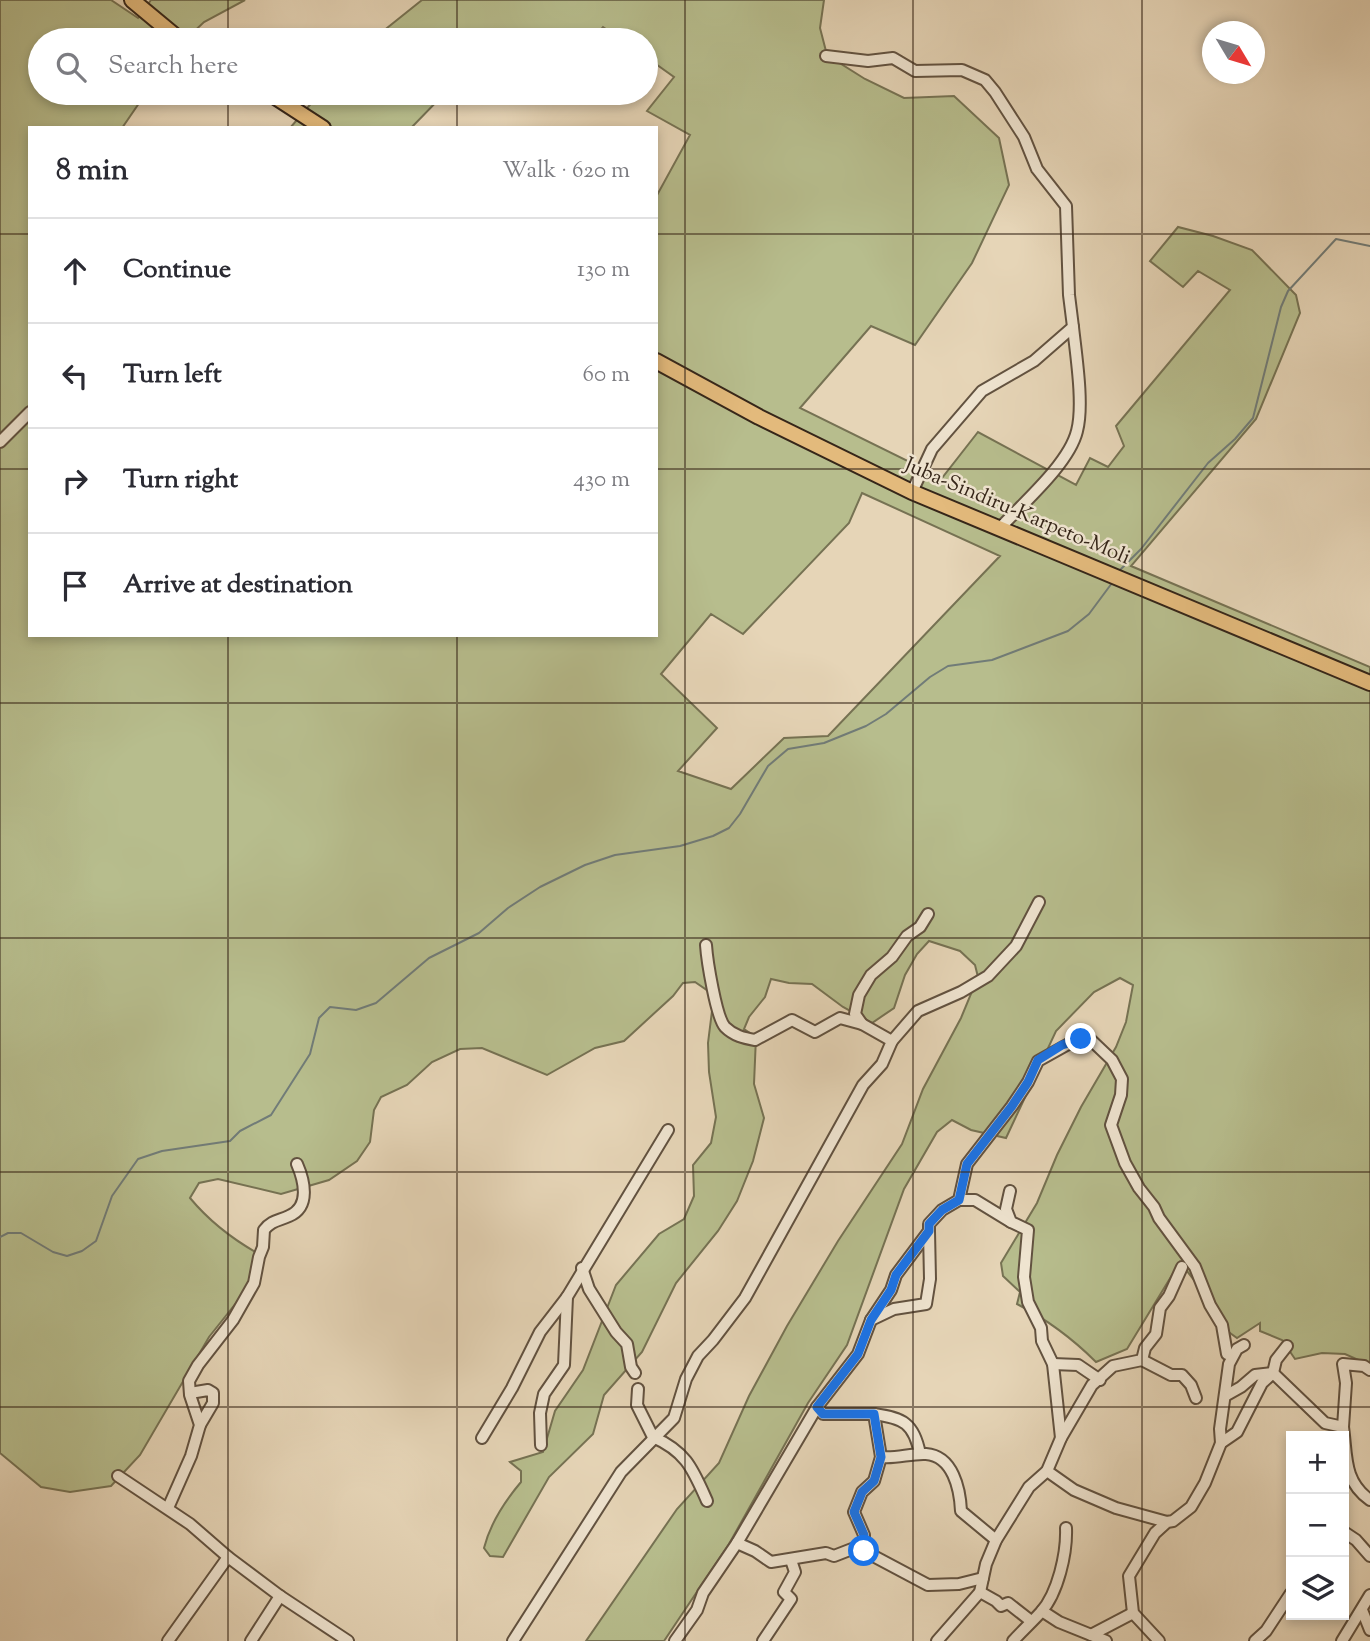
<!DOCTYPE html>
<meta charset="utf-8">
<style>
:root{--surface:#fff;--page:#f7f7f7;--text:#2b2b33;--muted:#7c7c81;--line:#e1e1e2}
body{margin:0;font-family:"Sorts Mill Goudy",serif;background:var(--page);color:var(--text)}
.controls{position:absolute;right:21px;bottom:21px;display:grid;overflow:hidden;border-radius:0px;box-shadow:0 4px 10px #0003}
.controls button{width:63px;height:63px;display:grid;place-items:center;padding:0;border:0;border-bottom:2px solid var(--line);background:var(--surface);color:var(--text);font:35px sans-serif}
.compass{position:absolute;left:1202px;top:21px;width:63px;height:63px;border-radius:50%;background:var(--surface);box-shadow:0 4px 10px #0003;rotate:128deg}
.stop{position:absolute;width:21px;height:21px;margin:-16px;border:5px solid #1a73e8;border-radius:50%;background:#fff}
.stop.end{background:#1a73e8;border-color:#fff;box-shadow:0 2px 7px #0008}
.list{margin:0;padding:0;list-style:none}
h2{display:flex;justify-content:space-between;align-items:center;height:91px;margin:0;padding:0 28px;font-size:30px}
h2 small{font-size:23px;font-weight:400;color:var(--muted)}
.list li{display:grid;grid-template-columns:46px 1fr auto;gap:21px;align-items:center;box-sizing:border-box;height:105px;padding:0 28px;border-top:2px solid var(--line)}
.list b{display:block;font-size:26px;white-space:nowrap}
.list em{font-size:23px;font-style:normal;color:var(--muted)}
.icon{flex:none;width:38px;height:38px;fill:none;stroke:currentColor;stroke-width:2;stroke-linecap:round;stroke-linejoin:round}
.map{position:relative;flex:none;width:1370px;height:1641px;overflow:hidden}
.search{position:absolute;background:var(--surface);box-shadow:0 4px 10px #0003;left:28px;top:28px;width:630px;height:77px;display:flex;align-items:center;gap:18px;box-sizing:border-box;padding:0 24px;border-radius:38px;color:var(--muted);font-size:26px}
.panel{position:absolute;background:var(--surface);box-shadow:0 4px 10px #0003;left:28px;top:126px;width:630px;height:511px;border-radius:0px}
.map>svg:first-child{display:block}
.green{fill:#b7bd8d;stroke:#767253;stroke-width:2;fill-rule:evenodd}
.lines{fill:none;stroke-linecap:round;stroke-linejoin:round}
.stream{stroke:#717c78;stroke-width:2}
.minor-casing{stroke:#625240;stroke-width:14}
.major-casing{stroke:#362619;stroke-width:18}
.minor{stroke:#efe4d0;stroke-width:10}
.major{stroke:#e3ba7c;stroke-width:14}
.route{stroke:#1a73e8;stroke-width:9}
.grid{fill:none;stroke:#362619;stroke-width:2;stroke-opacity:0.55}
.labels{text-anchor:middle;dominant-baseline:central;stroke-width:5;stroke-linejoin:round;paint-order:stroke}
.street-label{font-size:21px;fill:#362619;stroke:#efe4d0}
</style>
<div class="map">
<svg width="1370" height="1641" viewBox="0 0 1370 1641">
<rect width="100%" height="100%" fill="#e6d5b7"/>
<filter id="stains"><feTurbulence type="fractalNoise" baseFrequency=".00286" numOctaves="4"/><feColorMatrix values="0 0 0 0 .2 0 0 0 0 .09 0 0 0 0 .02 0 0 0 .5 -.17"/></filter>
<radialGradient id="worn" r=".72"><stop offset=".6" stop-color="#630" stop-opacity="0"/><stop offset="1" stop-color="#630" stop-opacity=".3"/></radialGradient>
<g class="green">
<path d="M0 0H111L138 18 151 0H245L204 22 185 40H40V93H146L122 128H30V635H656V197L690 135 647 111 674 77 646 57V40H622L603 27 592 40H508L502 36 498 40H372L422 0H824L820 28 827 55 865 79 904 98 954 96 999 138 1009 185 972 263 915 345 871 326 800 408 942 478 978 432 1076 485 1090 458 1108 467 1124 446 1116 426 1230 290 1198 271 1183 287 1150 261 1178 227 1213 236 1252 250 1296 295 1300 313 1256 419 1131 566 1370 667V1365L1345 1354 1322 1353 1295 1359 1282 1340 1260 1331V1323L1237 1338 1219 1325 1203 1302 1200 1288 1180 1262 1127 1349 1096 1362C1072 1338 1048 1320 1017 1304L1020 1292 1003 1276 1001 1263 1037 1203 1057 1155 1081 1107 1116 1047 1126 1022 1133 985 1120 978 1094 992 1056 1031 1006 1138 971 1130 952 1120 937 1132 904 1189 847 1345 808 1403 729 1544 664 1641H586L677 1509 719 1463 749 1396 787 1326 838 1241 902 1144 923 1089 961 1018 978 977 975 965 960 951 929 941 917 954 905 975 894 1008 872 1023 843 1007 812 984 789 983 771 979 765 997 749 1017 744 1029 756 1037 754 1084 764 1118 753 1161 737 1201 718 1231 676 1283 642 1352 604 1395 593 1434 549 1477 503 1557 490 1556 484 1548C490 1524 505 1501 521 1482V1471L510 1462 543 1452 555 1411 583 1370 616 1285 659 1234 684 1219 694 1196 693 1165 711 1143 716 1117 709 1072 708 1043 713 1003 708 991 695 982 683 983 673 996 624 1041 595 1048 547 1075 482 1048 460 1049 432 1062 407 1085 381 1097 374 1110 370 1142 357 1161 329 1180 281 1194 218 1179 199 1183 190 1198C210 1222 232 1239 259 1254L260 1273 209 1337 140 1455 111 1486 70 1492 41 1487 0 1453ZM862 493 1000 556 828 736 784 738 731 789 678 771 717 728 661 674 711 614 743 634 849 523Z"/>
<polygon points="320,93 445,93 411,128 290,128"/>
</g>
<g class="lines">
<g class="stream">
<polyline points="1118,572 1141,549 1208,463 1235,439 1253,418 1281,307 1288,291 1336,239 1370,246"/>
<polyline points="0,1237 8,1233 21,1233 53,1252 67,1256 82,1251 96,1241 112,1196 138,1159 162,1151 230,1141 240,1131 271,1115 310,1054 319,1018 330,1007 356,1010 376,1003 429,958 479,933 508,908 540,887 585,865 615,855 680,846 713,836 729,828 740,814 768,766 788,749 824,743 866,726 886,714 930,677 948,666 992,660 1068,631 1089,614 1112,583"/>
</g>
<g class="minor-casing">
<g id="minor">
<polyline points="826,56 868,61 893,58 915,71 962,70 985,80 995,92 1024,137 1037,169 1066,206 1069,295 1073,327 1034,361 982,391 932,449 912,492"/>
<polyline points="0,442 30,412"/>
<path d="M999 529C1022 504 1069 464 1077 431 1084 405 1076 355 1073 327"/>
<polyline points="862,1024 855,1014 859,995 871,975 892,957 907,936 920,927 928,914"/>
<polyline points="892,1041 918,1011 961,992 988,976 1016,946 1039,902"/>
<polyline points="1010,1191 1006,1209 1011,1222 1028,1230 1024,1277 1028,1302 1041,1328 1042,1341 1053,1364 1061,1438"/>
<polyline points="959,1200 975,1200 1011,1222"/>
<polyline points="582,1268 589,1289 616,1332 627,1344 631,1367 635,1373"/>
<polyline points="871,1320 894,1309 926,1304 930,1279 929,1231"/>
<polyline points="1142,1360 1171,1375 1182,1375 1191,1385 1196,1398"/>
<polyline points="1053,1364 1078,1365 1100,1380"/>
<path d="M638 1389 637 1405 653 1437C687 1452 693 1470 707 1501"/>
<polyline points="190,1393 208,1390 213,1393 213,1403 200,1425"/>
<path d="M1225 1396 1241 1387 1255 1375 1273 1373 1325 1423 1343 1427C1347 1455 1343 1481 1370 1500"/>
<polyline points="817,1407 823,1414 874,1414 881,1457 874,1481 862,1492 854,1512 864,1535 864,1551 928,1585 959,1584 983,1578"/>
<path d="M874 1414C903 1418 914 1423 920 1454"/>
<polyline points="1343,1427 1346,1383 1343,1364 1364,1366 1370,1370"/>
<polyline points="482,1438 512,1388 540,1332 567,1297 668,1130"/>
<polyline points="1221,1443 1220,1429 1229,1364 1237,1349 1244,1345"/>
<polyline points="541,1445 540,1413 544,1394 564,1365 567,1297"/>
<path d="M881 1457C896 1459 911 1453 926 1454 953 1456 960 1489 961 1511L996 1540"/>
<polyline points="1047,1471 1074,1490 1116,1508 1167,1522"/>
<polyline points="118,1476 190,1524 228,1557 280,1596 348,1641"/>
<path d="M168 1508 191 1456 200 1425 190 1395 189 1381 198 1365 233 1320 254 1283 259 1257 263 1247 264 1230C272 1220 279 1221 289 1216 311 1207 304 1180 297 1164"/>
<polyline points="1344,1532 1356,1540 1370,1556"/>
<polyline points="737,1543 755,1551 771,1562 826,1553 834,1556 852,1549 864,1551"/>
<polyline points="980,1592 996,1601 1001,1606 1008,1603 1031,1621"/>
<polyline points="1362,1610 1370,1630"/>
<polyline points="1042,1611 1059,1622 1106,1641"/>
<polyline points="1091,1635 1133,1613"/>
<polyline points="168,1641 228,1557"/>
<polyline points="251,1641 280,1596"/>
<path d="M513 1641 621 1472 674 1418 686 1379 698 1356 713 1340 745 1298 863 1085 882 1064 892 1041 862 1024 840 1018 815 1032 792 1020 755 1040C744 1038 734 1036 725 1027 716 1017 707 960 706 945"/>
<polyline points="675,1641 697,1610 703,1593 737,1543 817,1407 858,1354 871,1320 891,1290 896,1275 929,1231 929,1224 942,1210 959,1200 967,1164 1012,1106 1028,1082 1038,1061 1072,1042 1091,1040 1112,1060 1122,1079 1121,1095 1111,1125 1125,1163 1139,1188 1154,1207 1159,1218 1195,1267 1210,1305 1222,1325 1227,1354"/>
<polyline points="763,1641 791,1599 784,1592 795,1572 791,1560"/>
<polyline points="937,1641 980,1592 986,1564 996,1540 1029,1487 1047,1471 1061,1438 1092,1385 1113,1366 1142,1360 1145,1348 1156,1334 1160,1308 1169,1296 1182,1267"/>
<path d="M1013 1641C1022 1631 1032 1622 1041 1612 1058 1593 1067 1553 1066 1528"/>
<polyline points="1159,1641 1133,1613 1129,1576 1155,1533 1167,1522 1173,1521 1191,1507 1205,1483 1221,1443 1237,1432 1262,1383 1273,1373 1276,1360 1287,1346"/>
<polyline points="1255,1641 1266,1631 1291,1593"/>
<polyline points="1342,1641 1370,1595"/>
</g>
</g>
<g class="major-casing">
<g id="major">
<polyline points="132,0 180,40"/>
<polyline points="269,93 323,128"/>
<polyline points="656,361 759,417 912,492 1370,683"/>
</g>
</g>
<use href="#minor" class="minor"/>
<use href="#major" class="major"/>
</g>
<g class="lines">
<polyline class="route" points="864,1551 864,1535 854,1512 862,1492 874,1481 881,1457 874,1414 823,1414 817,1407 858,1354 871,1320 891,1290 896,1275 929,1231 929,1224 942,1210 959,1200 967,1164 1012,1106 1028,1082 1038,1060 1062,1045 1081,1039"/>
</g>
<path class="grid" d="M228 0V40M457 0V40M685 0V1641M913 0V1641M1142 0V1641M228 93V128M457 93V128M0 234H30M656 234H1370M0 469H30M656 469H1370M228 635V1641M457 635V1641M0 703H1370M0 938H1370M0 1172H1370M0 1407H1370"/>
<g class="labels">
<g class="street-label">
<text transform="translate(1017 512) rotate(23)">Juba-Sindiru-Karpeto-Moli</text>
</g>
</g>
<rect width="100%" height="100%" filter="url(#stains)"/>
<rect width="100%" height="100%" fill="url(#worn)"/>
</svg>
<div class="controls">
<button>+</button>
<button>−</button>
<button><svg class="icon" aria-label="layers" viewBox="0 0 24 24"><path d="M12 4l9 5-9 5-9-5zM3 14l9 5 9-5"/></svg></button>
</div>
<svg class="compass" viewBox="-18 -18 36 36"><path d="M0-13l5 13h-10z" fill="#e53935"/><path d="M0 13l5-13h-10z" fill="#7c7c81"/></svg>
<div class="stop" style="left:864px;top:1551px"></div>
<div class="stop end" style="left:1081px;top:1039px"></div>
<div class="search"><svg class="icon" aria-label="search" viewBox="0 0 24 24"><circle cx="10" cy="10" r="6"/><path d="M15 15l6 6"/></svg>Search here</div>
<section class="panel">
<h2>8 min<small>Walk · 620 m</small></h2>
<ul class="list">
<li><svg class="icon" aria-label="ahead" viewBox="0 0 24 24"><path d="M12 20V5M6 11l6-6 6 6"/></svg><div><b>Continue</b></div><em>130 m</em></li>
<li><svg class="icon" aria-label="left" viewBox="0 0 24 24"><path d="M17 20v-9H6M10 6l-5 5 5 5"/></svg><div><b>Turn left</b></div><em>60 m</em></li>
<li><svg class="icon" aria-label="right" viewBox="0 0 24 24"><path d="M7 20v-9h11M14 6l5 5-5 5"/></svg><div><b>Turn right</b></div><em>430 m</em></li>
<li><svg class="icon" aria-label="arrive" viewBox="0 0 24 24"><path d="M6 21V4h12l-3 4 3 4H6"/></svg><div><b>Arrive at destination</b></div></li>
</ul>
</section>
</div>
